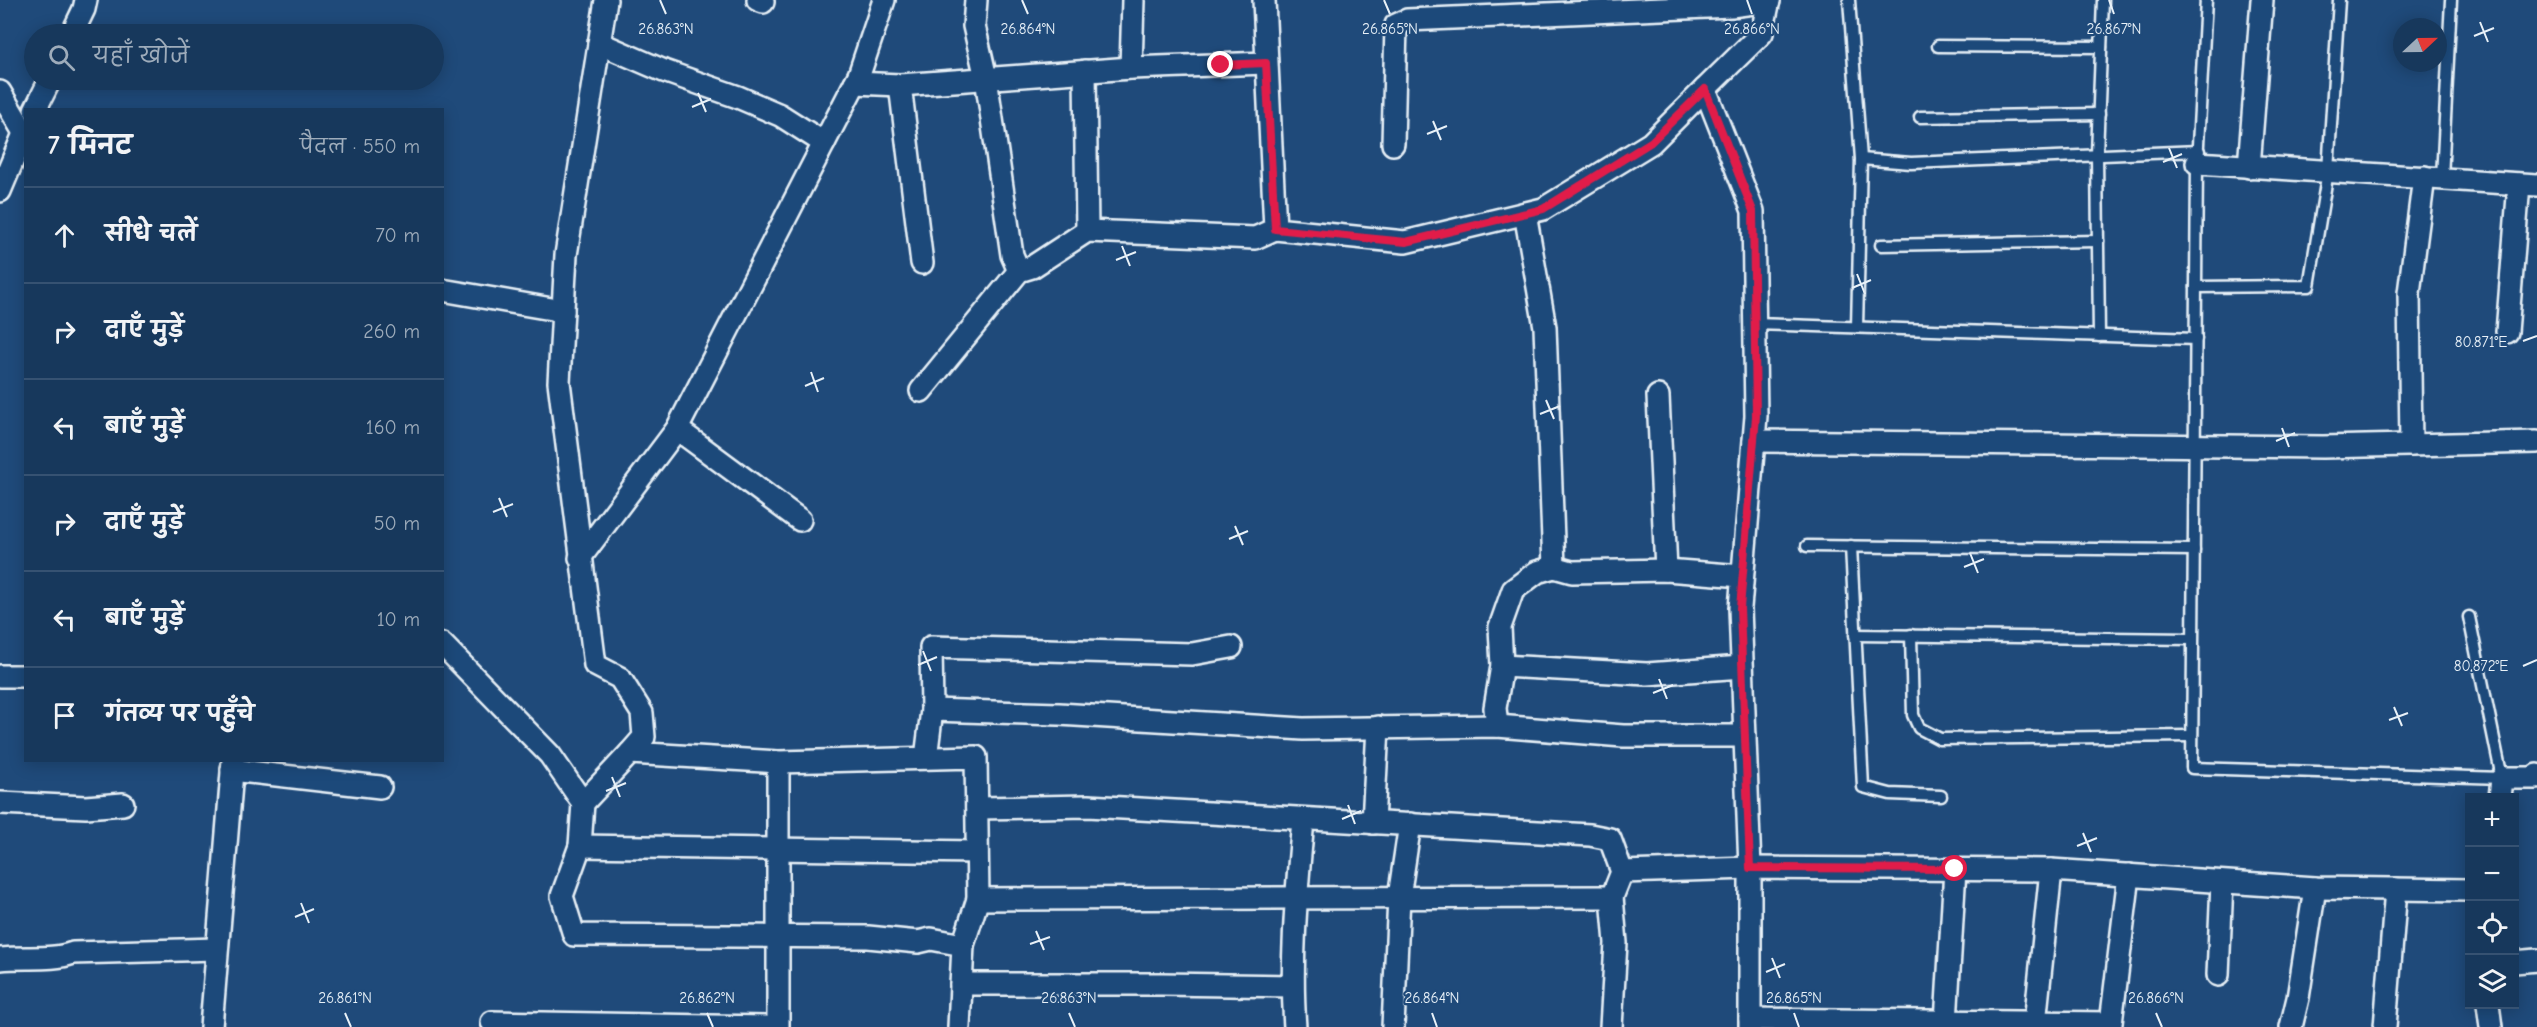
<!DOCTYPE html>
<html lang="hi">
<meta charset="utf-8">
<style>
:root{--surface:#17385c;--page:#244365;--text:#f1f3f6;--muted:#9eacbb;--line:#365272}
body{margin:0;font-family:"Comic Neue","Playpen Sans Deva",sans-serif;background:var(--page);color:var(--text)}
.controls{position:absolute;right:18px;bottom:18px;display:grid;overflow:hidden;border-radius:0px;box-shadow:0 3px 15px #0003}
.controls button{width:54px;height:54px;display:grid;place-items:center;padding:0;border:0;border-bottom:2px solid var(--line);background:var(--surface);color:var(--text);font:30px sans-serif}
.compass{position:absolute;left:2393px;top:18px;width:54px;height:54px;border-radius:50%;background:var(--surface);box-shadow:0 3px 15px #0003;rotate:68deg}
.stop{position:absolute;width:18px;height:18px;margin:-14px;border:4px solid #e11d48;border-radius:50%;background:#fff}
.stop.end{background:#e11d48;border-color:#fff;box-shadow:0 2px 6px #0008}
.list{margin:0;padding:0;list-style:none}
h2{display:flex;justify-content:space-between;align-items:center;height:78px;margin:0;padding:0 24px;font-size:26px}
h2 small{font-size:20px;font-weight:400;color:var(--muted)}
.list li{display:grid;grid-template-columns:39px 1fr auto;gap:18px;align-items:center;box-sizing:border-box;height:96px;padding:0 24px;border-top:2px solid var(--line)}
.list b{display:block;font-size:22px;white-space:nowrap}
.list em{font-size:20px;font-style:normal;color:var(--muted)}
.icon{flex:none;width:33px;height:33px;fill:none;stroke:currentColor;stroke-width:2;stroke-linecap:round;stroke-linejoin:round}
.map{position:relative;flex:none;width:2537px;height:1027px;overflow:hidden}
.search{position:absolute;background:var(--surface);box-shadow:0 3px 15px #0003;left:24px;top:24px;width:420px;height:66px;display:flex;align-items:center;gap:15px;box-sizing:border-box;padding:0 21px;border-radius:33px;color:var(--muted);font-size:22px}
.panel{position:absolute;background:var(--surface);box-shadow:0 3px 15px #0003;left:24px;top:108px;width:420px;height:654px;border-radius:0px}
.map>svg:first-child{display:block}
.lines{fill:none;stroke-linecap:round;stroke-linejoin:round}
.lane-casing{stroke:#e8f1f8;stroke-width:15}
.street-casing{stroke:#e8f1f8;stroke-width:26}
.lane{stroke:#1f4a7a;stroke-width:10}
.street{stroke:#1f4a7a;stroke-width:21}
.route{stroke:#e11d48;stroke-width:8}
.ticks{fill:none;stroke:#e8f1f8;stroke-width:2}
.ticks-label{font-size:15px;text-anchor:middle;fill:#e8f1f8;stroke:#1f4a7a;stroke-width:4.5;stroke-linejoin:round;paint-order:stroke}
</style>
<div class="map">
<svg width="2537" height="1027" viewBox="0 0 2537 1027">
<rect width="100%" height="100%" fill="#1f4a7a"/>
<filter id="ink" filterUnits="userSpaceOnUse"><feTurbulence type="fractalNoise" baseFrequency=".0167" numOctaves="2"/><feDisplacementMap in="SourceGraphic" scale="12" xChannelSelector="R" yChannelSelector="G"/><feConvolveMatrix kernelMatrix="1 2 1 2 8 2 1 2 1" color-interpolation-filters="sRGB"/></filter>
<g filter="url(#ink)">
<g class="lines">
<g class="lane-casing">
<g id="lane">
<polyline points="1849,0 1861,159 1857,327"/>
<polyline points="2206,0 2197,163 2192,768 2502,778 2469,617"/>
<polyline points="1938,46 2101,47"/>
<polyline points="1920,117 2099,114"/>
<polyline points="1861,159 1911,163 2199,151"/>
<polyline points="2442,178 2451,0"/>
<polyline points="1881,245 2098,241"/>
<polyline points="2196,287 2309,286 2328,171 2339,0"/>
<polyline points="1754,324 2196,339"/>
<polyline points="2099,336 2097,154 2103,0"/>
<polyline points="1807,546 2194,550"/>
<polyline points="1851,546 1863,787 1890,794 1941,796"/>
<polyline points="1855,635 2192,639"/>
<polyline points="1911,635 1913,715 1919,728 1940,739 2190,736"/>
</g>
</g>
<g class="street-casing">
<g id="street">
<polyline points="606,0 566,255 559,382 595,665 620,678 642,713 644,737 630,753 778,762 976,757 978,899 1612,897"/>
<polyline points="758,0 763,2"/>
<polyline points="976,0 974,26 986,78 1012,255 1019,271"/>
<polyline points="1264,0 1275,229 1405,242 1543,209 1651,143 1705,89"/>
<polyline points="72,34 84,9 86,0"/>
<polyline points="599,43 664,71 738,97 780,115 824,143"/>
<polyline points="1131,68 1133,0"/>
<polyline points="1085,71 1087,231"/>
<polyline points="855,83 900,85 1131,68 1266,63"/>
<polyline points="900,85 922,263"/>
<polyline points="0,92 26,136"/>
<polyline points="35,110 50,80"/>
<polyline points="1393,144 1396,25 1407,20 1731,6 1769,1"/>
<polyline points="2197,163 2537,185"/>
<polyline points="2249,167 2262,0"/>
<polyline points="0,191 26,129"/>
<polyline points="1525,213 1545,327 1554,567"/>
<polyline points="442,290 563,311"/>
<polyline points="2507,332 2519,184"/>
<polyline points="921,391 1019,271 1032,267 1087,231 1255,238 1275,229"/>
<polyline points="1658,396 1666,570"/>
<polyline points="677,429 800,520"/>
<polyline points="1754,441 2323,447 2537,442"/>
<polyline points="2411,445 2409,293 2424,177"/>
<polyline points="580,558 677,429 859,75 884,0"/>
<polyline points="442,644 550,755 583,803 580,846 562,896 574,935 868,937 918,942 931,939 963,945"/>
<polyline points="1502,666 1647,674 1742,667"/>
<polyline points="0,676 26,676"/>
<polyline points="932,710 1059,714 1303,729 1497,726 1623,736 1745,736"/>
<polyline points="1497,726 1495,708 1502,666 1500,627 1513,590 1537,572 1554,567 1572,572 1666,570 1742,576"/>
<polyline points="926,758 932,710 931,647 1192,654 1231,647"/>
<polyline points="232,770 380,787"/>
<polyline points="2500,798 2502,778 2537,778 2537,775"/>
<polyline points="0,803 86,807 123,804"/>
<polyline points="583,803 630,753"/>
<polyline points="977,808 1088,806 1590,835 1610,839 1622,872 1612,897 1616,943 1611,1027"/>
<polyline points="1373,823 1378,727"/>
<polyline points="580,846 977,852"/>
<polyline points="1622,872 1750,868 2051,870 2315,888 2470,890"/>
<path d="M0 959C24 956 52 961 73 953L217 949"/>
<polyline points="2514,962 2537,960"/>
<polyline points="2218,975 2222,882"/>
<polyline points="961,984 1161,984 1292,986"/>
<polyline points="2488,1004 2491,1027"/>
<polyline points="1750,1019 2111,1023 2129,875"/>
<polyline points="492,1022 766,1027"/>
<polyline points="1946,1022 1955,869"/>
<polyline points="2035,1023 2051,870"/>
<polyline points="211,1027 233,760"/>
<polyline points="778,1027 778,762"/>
<polyline points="959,1027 963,945 978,899"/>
<path d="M1295 1027C1290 958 1297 889 1303 820"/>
<polyline points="1393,1027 1399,897 1410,824"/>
<polyline points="1750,1027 1750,868 1740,608 1756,416 1753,211 1705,89 1762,33 1769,0"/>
<polyline points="2291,1027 2298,998 2315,888"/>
<polyline points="2385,1027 2396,889"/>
</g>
</g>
<use href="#lane" class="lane"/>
<use href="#street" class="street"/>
</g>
</g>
<g class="lines" filter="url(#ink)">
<polyline class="route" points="1221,65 1266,63 1275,229 1406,242 1543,209 1651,142 1705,89 1753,211 1756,416 1740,608 1750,868 1955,869"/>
</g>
<path class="ticks" d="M660 0 666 14M1022 0 1028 14M1384 0 1390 14M1747 0 1752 14M2109 0 2114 14M2480 22 2488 42M2474 36 2494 28M698 93 706 112M692 107 711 99M1433 121 1441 140M1427 134 1447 126M2169 148 2177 168M2163 162 2182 154M1122 246 1130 266M1116 260 1136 252M1857 274 1865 294M1852 288 1871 280M2523 341 2537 336M811 372 818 392M805 386 824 378M1546 400 1554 419M1540 414 1560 406M2282 428 2289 447M2276 441 2295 433M499 498 507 517M493 512 513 504M1235 526 1243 545M1229 539 1248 531M1970 553 1978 573M1964 567 1984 559M923 651 931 671M918 665 937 657M2523 666 2537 660M1659 679 1667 699M1653 693 1673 685M2394 707 2402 726M2389 720 2408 713M612 777 620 797M606 791 626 783M1348 805 1355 824M1342 819 1361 811M2083 833 2091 852M2077 846 2097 838M301 903 309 923M295 917 314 909M1036 931 1044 950M1030 944 1050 937M1772 958 1780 978M1766 972 1785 964M345 1013 351 1027M707 1013 713 1027M1069 1013 1075 1027M1432 1013 1437 1027M1794 1013 1799 1027M2156 1013 2162 1027"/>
<g class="ticks-label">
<text x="666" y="34">26.863°N</text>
<text x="1028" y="34">26.864°N</text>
<text x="1390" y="34">26.865°N</text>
<text x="1752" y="34">26.866°N</text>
<text x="2114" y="34">26.867°N</text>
<text x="2481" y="347">80.871°E</text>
<text x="2481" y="671">80.872°E</text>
<text x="345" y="1003">26.861°N</text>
<text x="707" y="1003">26.862°N</text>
<text x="1069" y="1003">26.863°N</text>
<text x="1432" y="1003">26.864°N</text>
<text x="1794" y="1003">26.865°N</text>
<text x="2156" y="1003">26.866°N</text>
</g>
</svg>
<div class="controls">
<button>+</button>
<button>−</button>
<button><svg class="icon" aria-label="locate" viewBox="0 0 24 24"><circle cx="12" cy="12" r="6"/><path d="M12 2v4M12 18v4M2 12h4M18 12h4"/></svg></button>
<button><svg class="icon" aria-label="layers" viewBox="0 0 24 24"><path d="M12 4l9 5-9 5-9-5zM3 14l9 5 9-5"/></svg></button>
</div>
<svg class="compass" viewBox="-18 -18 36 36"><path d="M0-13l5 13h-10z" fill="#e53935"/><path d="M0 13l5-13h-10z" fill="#9eacbb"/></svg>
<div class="stop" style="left:1955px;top:869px"></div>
<div class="stop end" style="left:1221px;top:65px"></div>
<div class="search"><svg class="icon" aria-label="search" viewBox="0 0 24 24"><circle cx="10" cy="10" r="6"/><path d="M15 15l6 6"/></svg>यहाँ खोजें</div>
<section class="panel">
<h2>7 मिनट<small>पैदल · 550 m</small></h2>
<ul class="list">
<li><svg class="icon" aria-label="ahead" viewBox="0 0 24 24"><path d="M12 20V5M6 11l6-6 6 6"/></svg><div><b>सीधे चलें</b></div><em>70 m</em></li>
<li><svg class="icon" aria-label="right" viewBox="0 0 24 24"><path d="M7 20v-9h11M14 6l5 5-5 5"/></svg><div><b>दाएँ मुड़ें</b></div><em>260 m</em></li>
<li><svg class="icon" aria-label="left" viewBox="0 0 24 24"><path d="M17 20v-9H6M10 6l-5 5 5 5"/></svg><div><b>बाएँ मुड़ें</b></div><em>160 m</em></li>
<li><svg class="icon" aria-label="right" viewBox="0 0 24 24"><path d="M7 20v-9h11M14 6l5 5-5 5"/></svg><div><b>दाएँ मुड़ें</b></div><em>50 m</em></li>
<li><svg class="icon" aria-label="left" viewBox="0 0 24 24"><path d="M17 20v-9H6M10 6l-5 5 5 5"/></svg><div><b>बाएँ मुड़ें</b></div><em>10 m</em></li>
<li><svg class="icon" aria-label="arrive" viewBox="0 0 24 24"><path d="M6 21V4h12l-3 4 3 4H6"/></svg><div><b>गंतव्य पर पहुँचे</b></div></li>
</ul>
</section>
</div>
